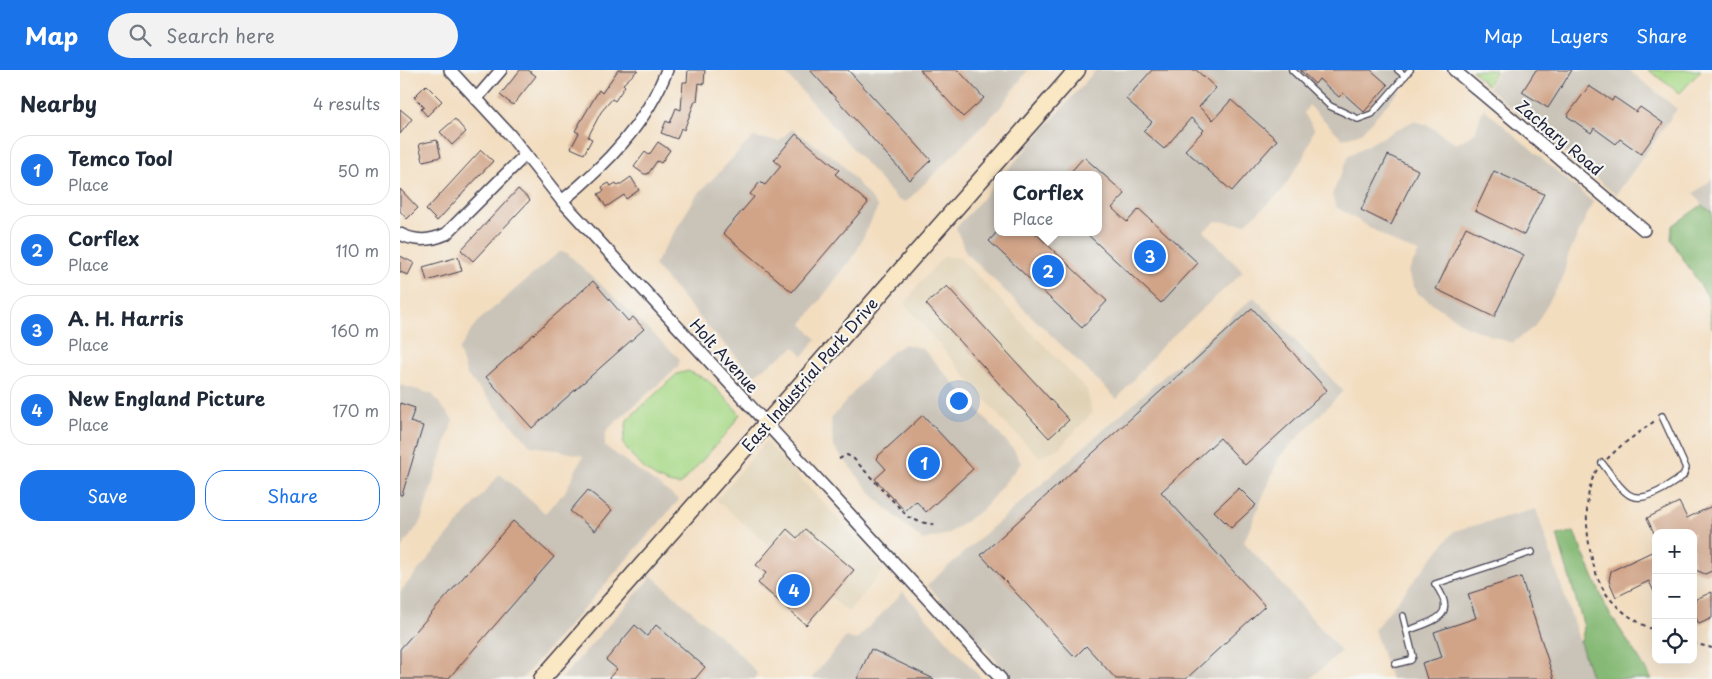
<!DOCTYPE html>
<meta charset="utf-8">
<style>
:root{--surface:#fff;--page:#f2f2f3;--text:#1f2937;--muted:#747a83;--line:#e0e1e3;--accent:#1a73e8}
body{margin:0;font-family:"Playpen Sans",sans-serif;background:var(--page);color:var(--text)}
.controls{position:absolute;right:15px;bottom:15px;display:grid;overflow:hidden;border-radius:10px;box-shadow:0 5px 20px #0002}
.controls button{width:45px;height:45px;display:grid;place-items:center;padding:0;border:0;border-bottom:1px solid var(--line);background:var(--surface);color:var(--text);font:25px sans-serif}
.you{position:absolute;left:558px;top:330px;width:18px;height:18px;margin:-12px;border:4px solid #fff;border-radius:50%;background:#1a73e8;box-shadow:0 0 0 8px #1a73e833}
.badge{display:grid;place-items:center;width:32px;height:32px;border-radius:50%;background:var(--accent);color:#fff;font-size:16px;font-weight:700}
.pin{position:absolute;translate:-50% -50%;border:2px solid #fff;box-shadow:0 1px 5px #0006}
.popup{position:absolute;left:594px;top:101px;width:108px;height:65px;box-sizing:border-box;display:grid;place-content:center;border-radius:10px;background:var(--surface);filter:drop-shadow(0 1px 4px #0005);font-size:16px;white-space:nowrap;color:var(--muted)}
.popup b{font-size:19px;color:var(--text)}
.popup::after{content:'';position:absolute;left:50%;top:100%;margin-left:-10px;border:10px solid transparent;border-top-color:var(--surface)}
.list{margin:0;padding:0;list-style:none}
h2{display:flex;justify-content:space-between;align-items:center;height:65px;margin:0;padding:0 20px;font-size:21px}
h2 small{font-size:16px;font-weight:400;color:var(--muted)}
.list li{display:grid;grid-template-columns:32px 1fr auto;gap:15px;align-items:center;box-sizing:border-box;height:70px;margin:0 10px 10px;padding:0 10px;border:1px solid var(--line);border-radius:20px}
.list b{display:block;font-size:19px;white-space:nowrap}
.list p{margin:0;font-size:16px;white-space:nowrap;color:var(--muted)}
.list em{font-size:16px;font-style:normal;color:var(--muted)}
.actions{display:flex;gap:10px;padding:15px 20px}
.actions a{flex:1;padding:11px 0;border:1px solid var(--accent);border-radius:20px;text-align:center;font-size:18px;color:var(--accent)}
.actions .main{background:var(--accent);color:#fff}
.icon{flex:none;width:28px;height:28px;fill:none;stroke:currentColor;stroke-width:2;stroke-linecap:round;stroke-linejoin:round}
.map{position:relative;flex:none;width:1312px;height:609px;overflow:hidden}
header{display:flex;align-items:center;gap:30px;box-sizing:border-box;height:70px;padding:0 25px;background:var(--accent);color:#fff}
header strong{font-size:24px}
nav{display:flex;gap:28px;margin-inline-start:auto;font-size:18px}
.search{width:350px;height:45px;background:var(--page);display:flex;align-items:center;gap:12px;box-sizing:border-box;padding:0 18px;border-radius:28px;color:var(--muted);font-size:19px}
main{display:flex}
aside{flex:1;background:var(--surface)}
.map>svg:first-child{display:block}
.built{fill:#e0d2b5}
.industrial{fill:#c9c3b8}
.green{fill:#a7d987;stroke:#647e61}
.forest{fill:#85b974;stroke:#546e58}
.building{fill:#d1a488}
.lines{fill:none;stroke-linecap:round;stroke-linejoin:round}
.lane-casing{stroke:#413e4f;stroke-width:8}
.street-casing{stroke:#413e4f;stroke-width:14}
.secondary-casing{stroke:#413e4f;stroke-width:19}
.path{stroke:#413e4f;stroke-width:2;stroke-dasharray:4 4;stroke-linecap:butt}
.lane{stroke:#fff;stroke-width:5.5}
.street{stroke:#fff;stroke-width:11}
.secondary{stroke:#fae7c3;stroke-width:16}
.labels{text-anchor:middle;dominant-baseline:central;stroke-width:4.5;stroke-linejoin:round;paint-order:stroke}
.street-label{font-size:16px;fill:#22223b;stroke:#f6f6f2}
</style>
<header>
<strong>Map</strong>
<div class="search"><svg class="icon" aria-label="search" viewBox="0 0 24 24"><circle cx="10" cy="10" r="6"/><path d="M15 15l6 6"/></svg>Search here</div>
<nav><a>Map</a><a>Layers</a><a>Share</a></nav>
</header>
<main>
<aside>
<h2>Nearby<small>4 results</small></h2>
<ul class="list">
<li><span class="badge">1</span><div><b>Temco Tool</b><p>Place</p></div><em>50 m</em></li>
<li><span class="badge">2</span><div><b>Corflex</b><p>Place</p></div><em>110 m</em></li>
<li><span class="badge">3</span><div><b>A. H. Harris</b><p>Place</p></div><em>160 m</em></li>
<li><span class="badge">4</span><div><b>New England Picture</b><p>Place</p></div><em>170 m</em></li>
</ul>
<div class="actions"><a class="main">Save</a><a>Share</a></div>
</aside>
<div class="map">
<svg width="1312" height="609" viewBox="0 0 1312 609">
<rect width="100%" height="100%" fill="#f6f6f2"/>
<filter id="ink" filterUnits="userSpaceOnUse"><feTurbulence type="fractalNoise" baseFrequency=".02" numOctaves="2"/><feDisplacementMap in="SourceGraphic" scale="10" xChannelSelector="R" yChannelSelector="G"/><feConvolveMatrix kernelMatrix="1 2 1 2 8 2 1 2 1" color-interpolation-filters="sRGB"/></filter>
<filter id="wash" filterUnits="userSpaceOnUse"><feTurbulence type="fractalNoise" baseFrequency=".0096" numOctaves="4" result="noise"/><feDisplacementMap in="SourceGraphic" scale="20" xChannelSelector="R" yChannelSelector="G"/><feGaussianBlur stdDeviation="1.12" result="paint"/><feColorMatrix in="noise" values="0 0 0 0 0 0 0 0 0 0 0 0 0 0 0 0 0 1.4 0 .05"/><feComposite in="paint" operator="in"/></filter>
<g filter="url(#wash)">
<rect width="100%" height="100%" fill="#f3ddbf"/>
<g class="built">
<polygon points="544,186 560,188 687,320 692,343 658,379 639,387 605,353 505,234 517,216"/>
<polygon points="366,371 484,499 448,542 316,430"/>
</g>
<g class="industrial">
<polygon points="383,0 628,0 599,39 506,132 498,130"/>
<polygon points="696,0 1018,0 961,63 943,69 909,35 904,43 914,59 905,85 880,123 845,154 816,151 804,161 843,202 764,274 717,329 566,183 556,158 598,111 598,162 698,162 698,105 603,105"/>
<polygon points="1099,0 1229,0 1277,39 1216,125 1088,18"/>
<polygon points="1083,38 1193,132 1168,186 1162,210 1134,257 1112,273 1067,257 1016,222 1008,202 1019,182 999,175 936,137 932,125 949,85 1013,51 1028,55 1056,74 1075,63"/>
<polygon points="392,59 440,92 478,137 455,184 402,254 416,269 403,286 395,277 354,305 309,258 254,195 297,125 353,67 379,71"/>
<polygon points="1312,109 1312,142 1302,135 1294,123"/>
<polygon points="159,182 167,183 280,289 278,297 209,358 205,365 205,376 279,430 122,609 0,609 0,522 100,404 145,443 165,422 183,386 153,379 131,376 67,305 59,280 76,253"/>
<polygon points="854,227 943,321 880,386 844,472 941,581 910,609 613,609 527,515"/>
<polygon points="504,274 522,278 614,380 621,393 583,439 548,464 522,470 476,429 433,376 431,349 469,304 488,285"/>
<polygon points="0,315 32,324 53,350 20,453 0,479"/>
<polygon points="1136,439 1192,609 991,609 974,560 1054,461"/>
<polygon points="252,506 339,583 357,603 355,609 161,609"/>
<polygon points="503,522 582,609 411,609 446,567 456,570"/>
</g>
<g class="green">
<polygon points="1072,0 1096,0 1087,16"/>
<polygon points="1248,0 1301,0 1280,23"/>
<path d="M288 301 308 310 340 344 326 364 280 415C254 413 238 394 223 374L227 350 277 304Z"/>
</g>
<g class="forest">
<polygon points="1302,135 1312,142 1312,258 1308,227 1271,170 1272,156"/>
<polygon points="1174,462 1207,539 1252,609 1192,609 1180,572 1182,569 1184,557 1157,465"/>
</g>
<g id="blocks">
<g class="building">
<polygon points="120,0 128,0 136,6 113,35 100,25"/>
<polygon points="218,0 238,0 223,14 225,16 215,31 212,29 201,42 188,67 192,69 184,84 171,78 179,63 175,61 199,20 202,23"/>
<polygon points="288,0 305,0 304,14 299,13 297,31 295,31 284,60 281,58 277,69 261,63 266,51 270,53 276,38 281,40 283,12 287,12"/>
<polygon points="410,0 448,0 531,90 510,110"/>
<polygon points="520,0 558,0 584,28 563,47"/>
<polygon points="752,0 796,0 816,18 799,37 813,50 831,30 877,70 832,121 785,80 804,60 791,48 764,79 743,61 752,52 726,29"/>
<polygon points="900,0 971,0 988,15 964,42 943,23 939,27 919,9 915,14"/>
<polygon points="1136,0 1172,0 1148,38 1122,22"/>
<polygon points="26,15 42,31 27,46 21,39 24,37 14,27"/>
<polygon points="1189,16 1212,31 1214,27 1236,42 1240,37 1263,53 1241,84 1220,69 1216,74 1194,58 1191,63 1167,46"/>
<polygon points="0,39 12,49 0,64"/>
<polygon points="55,49 66,62 52,75 40,62"/>
<polygon points="396,64 439,100 435,104 468,133 392,222 323,163 354,127 350,124 360,112 365,115 381,96 374,90"/>
<polygon points="37,70 41,87 23,91 19,74"/>
<polygon points="258,72 270,80 261,93 257,91 248,104 244,104 234,97 245,82 249,85"/>
<polygon points="81,80 93,91 37,151 26,140"/>
<polygon points="988,85 1018,100 991,155 961,140"/>
<polygon points="684,87 725,124 712,138 727,152 739,139 798,193 761,233 685,162 698,162 698,105 668,105"/>
<polygon points="1094,101 1144,124 1124,165 1075,141"/>
<polygon points="231,107 239,120 226,129 224,125 206,137 198,124 204,121 202,117 209,113 211,116 216,113 218,116"/>
<polygon points="0,119 18,138 7,149 0,141"/>
<polygon points="118,119 130,130 73,191 61,180"/>
<polygon points="1066,157 1124,185 1094,247 1036,219"/>
<polygon points="597,162 634,162 707,231 682,258 589,171"/>
<polygon points="0,186 14,193 8,205 0,202"/>
<polygon points="58,187 62,201 27,211 23,197"/>
<polygon points="193,211 228,251 233,247 244,259 132,358 86,307"/>
<polygon points="547,216 669,350 649,368 526,234"/>
<polygon points="852,238 927,320 845,395 820,368 761,422 865,536 786,609 716,609 686,576 675,587 581,485"/>
<polygon points="0,333 15,338 10,352 23,356 2,425 0,425"/>
<polygon points="523,345 573,399 526,442 516,431 505,441 475,409 486,399 476,388"/>
<polygon points="839,418 856,435 831,458 814,441"/>
<polygon points="188,420 212,440 195,461 170,441"/>
<polygon points="1279,432 1287,448 1312,436 1312,501 1305,504 1293,499 1293,463 1254,463 1247,448"/>
<polygon points="113,451 154,487 48,609 0,609 0,579"/>
<polygon points="387,459 397,468 405,459 454,500 406,555 358,513 366,503 356,495"/>
<polygon points="1256,480 1256,526 1249,511 1216,527 1209,511 1211,501"/>
<polygon points="1121,507 1154,609 1027,609 1022,593 1042,587 1034,562 1076,548 1068,524"/>
<polygon points="1312,522 1312,548 1299,554 1293,542 1296,529"/>
<polygon points="235,555 247,566 256,555 305,597 295,609 208,609 217,599 206,590"/>
<polygon points="471,579 534,609 457,609"/>
</g>
</g>
</g>
<g filter="url(#ink)">
<use href="#blocks" fill-opacity="0" stroke="#413e4f" stroke-width="1"/>
<g class="lines">
<g class="lane-casing">
<g id="lane">
<polyline points="892,0 930,36 958,49 972,44 1010,0"/>
<polyline points="998,0 1005,6"/>
<path d="M1202 393C1210 403 1218 417 1228 424 1243 435 1271 415 1283 406L1286 398 1262 346"/>
<path d="M1007 561C1034 550 1059 547 1035 514L1132 482"/>
<polyline points="995,594 1011,590 1013,586 1003,546"/>
</g>
</g>
<g class="street-casing">
<g id="street">
<polyline points="50,0 110,65 162,131 601,609"/>
<polyline points="1054,0 1244,160"/>
<polyline points="76,29 101,0"/>
<path d="M162 131C206 95 246 54 267 0"/>
<path d="M0 164C16 172 30 171 46 164L125 85"/>
</g>
</g>
<g class="secondary-casing">
<polyline id="secondary" points="142,609 677,0"/>
</g>
<g class="path">
<polyline points="439,389 447,385 453,388 508,447 520,452 537,455"/>
<polyline points="1207,389 1222,375 1256,350"/>
<path d="M1197 400C1179 427 1187 495 1205 522 1217 540 1236 552 1256 561"/>
<polyline points="1293,573 1312,578"/>
</g>
<use href="#lane" class="lane"/>
<use href="#street" class="street"/>
<use href="#secondary" class="secondary"/>
</g>
</g>
<g class="labels">
<g class="street-label">
<text transform="translate(1160 67) rotate(40)">Zachary Road</text>
<text transform="translate(325 285) rotate(48)">Holt Avenue</text>
<text transform="translate(409 304) rotate(-49)">East Industrial Park Drive</text>
</g>
</g>
</svg>
<div class="controls">
<button>+</button>
<button>−</button>
<button><svg class="icon" aria-label="locate" viewBox="0 0 24 24"><circle cx="12" cy="12" r="6"/><path d="M12 2v4M12 18v4M2 12h4M18 12h4"/></svg></button>
</div>
<div class="you"></div>
<div class="pin badge" style="left:524px;top:393px">1</div>
<div class="pin badge" style="left:648px;top:201px">2</div>
<div class="popup"><b>Corflex</b>Place</div>
<div class="pin badge" style="left:750px;top:186px">3</div>
<div class="pin badge" style="left:394px;top:520px">4</div>
</div>
</main>
